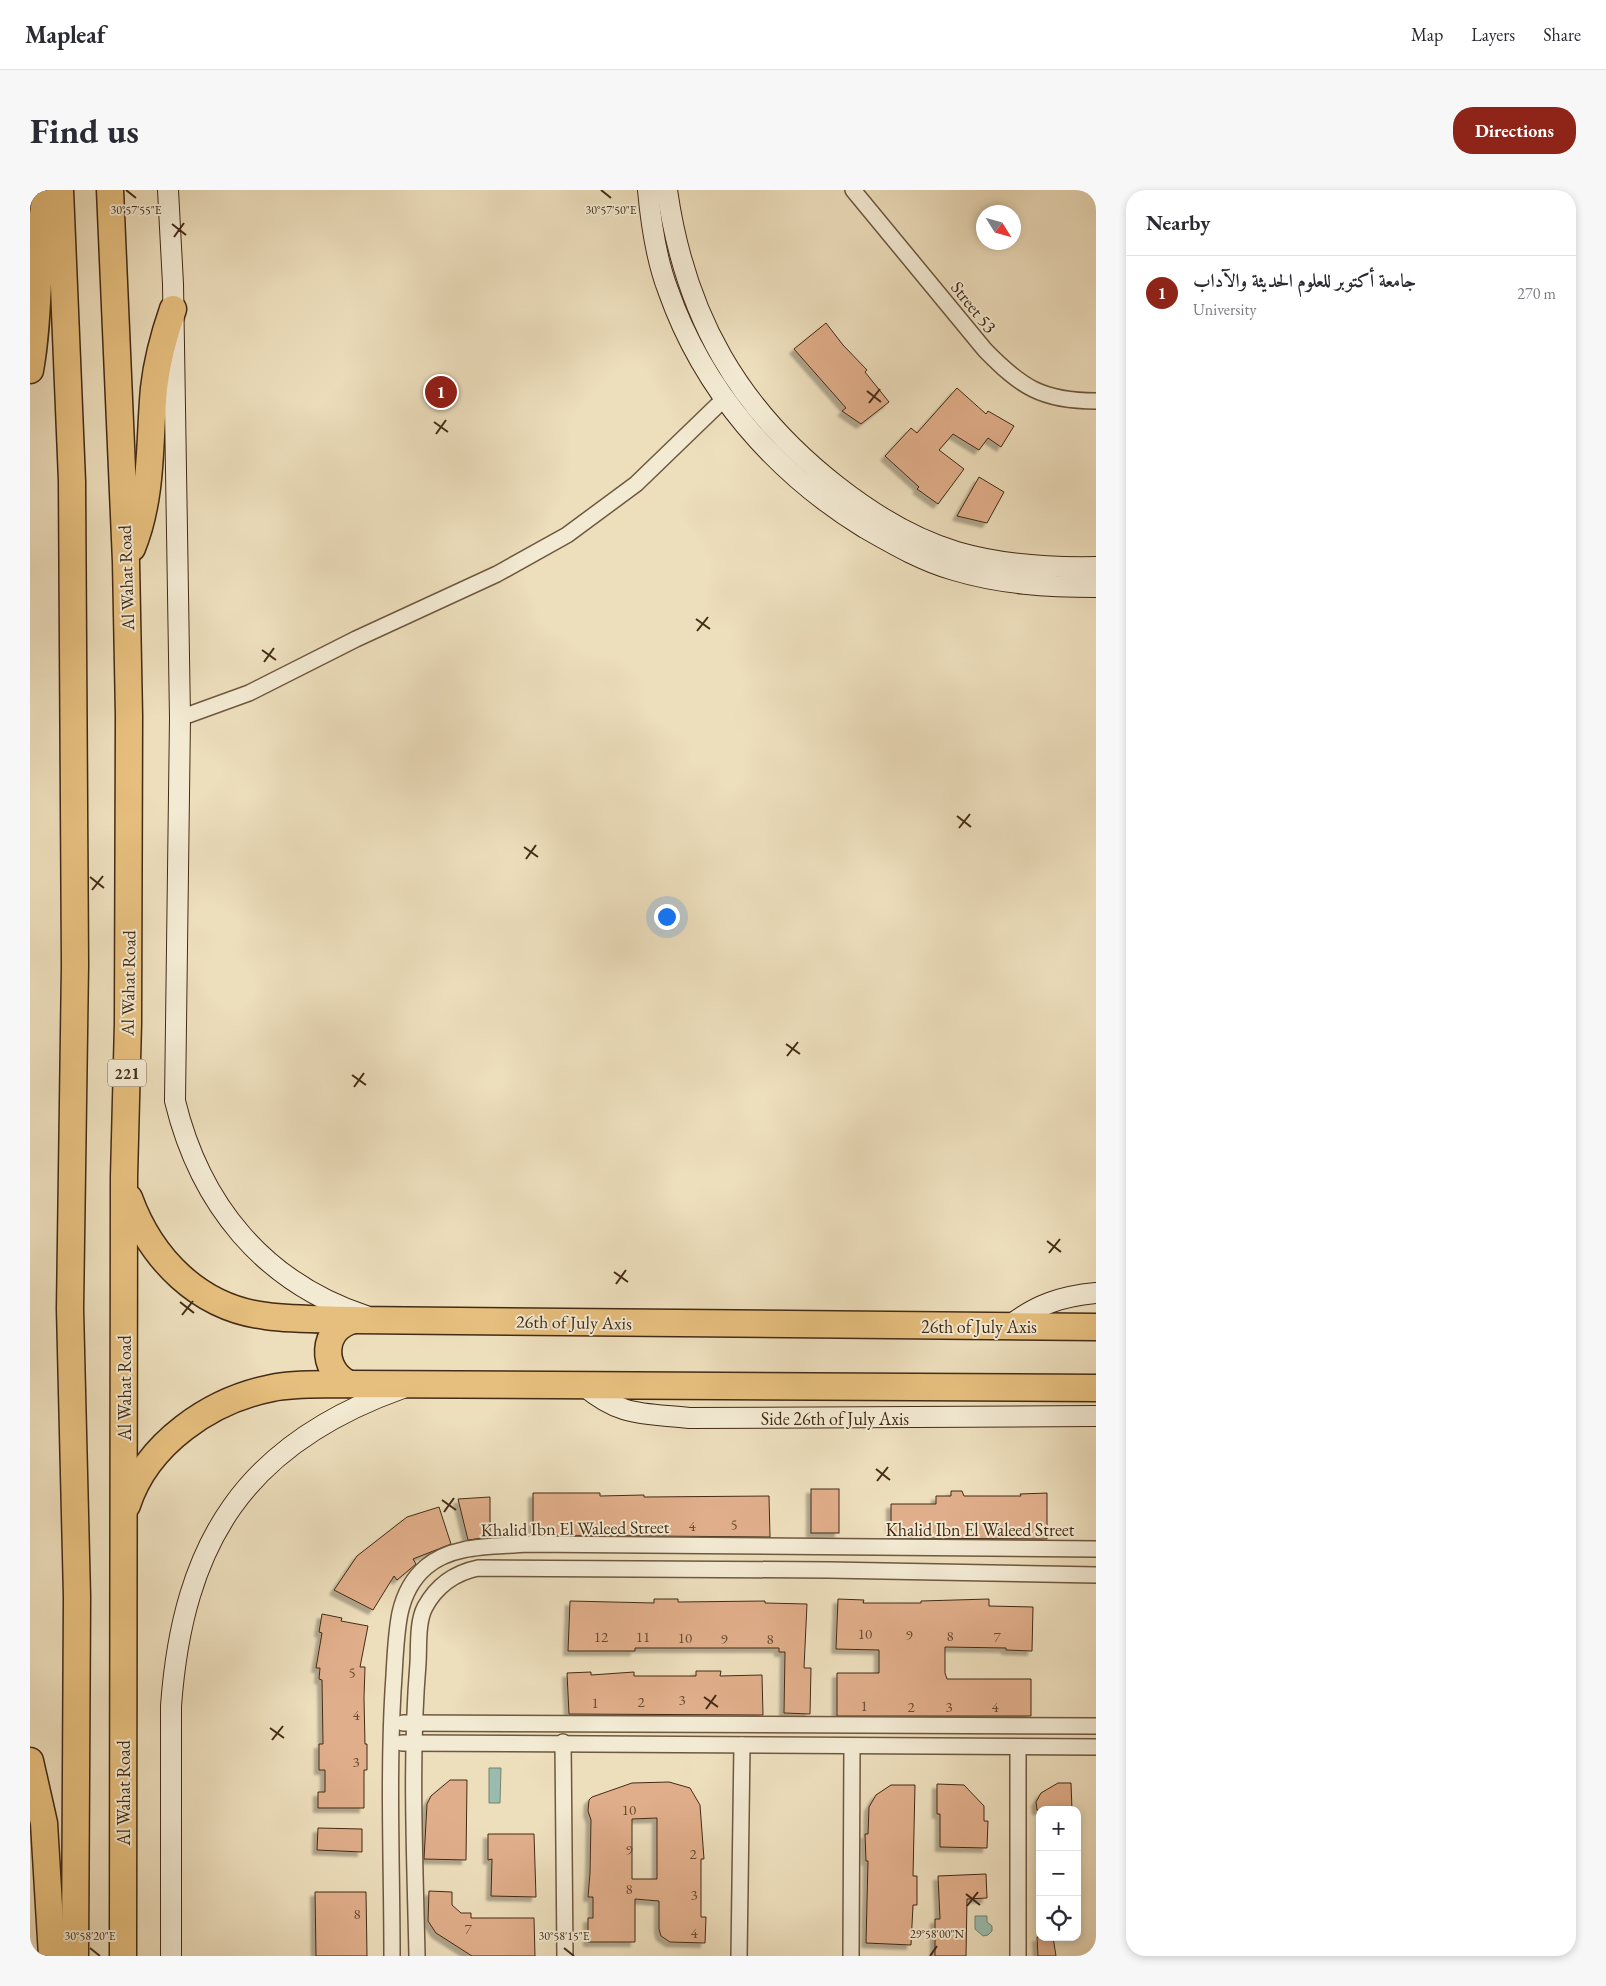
<!DOCTYPE html>
<meta charset="utf-8">
<style>
:root{--surface:#fff;--page:#f7f7f7;--text:#2b2b33;--muted:#7c7c81;--line:#e1e1e2;--accent:#8f2418}
body{margin:0;font-family:"EB Garamond",Amiri,serif;background:var(--page);color:var(--text)}
.controls{position:absolute;right:15px;bottom:15px;display:grid;overflow:hidden;border-radius:10px;box-shadow:0 2px 8px #0003}
.controls button{width:45px;height:45px;display:grid;place-items:center;padding:0;border:0;border-bottom:1px solid var(--line);background:var(--surface);color:var(--text);font:25px sans-serif}
.compass{position:absolute;left:946px;top:15px;width:45px;height:45px;border-radius:50%;background:var(--surface);box-shadow:0 2px 8px #0003;rotate:127deg}
.you{position:absolute;left:636px;top:726px;width:18px;height:18px;margin:-12px;border:4px solid #fff;border-radius:50%;background:#1a73e8;box-shadow:0 0 0 8px #1a73e833}
.badge{display:grid;place-items:center;width:32px;height:32px;border-radius:50%;background:var(--accent);color:#fff;font-size:16px;font-weight:700}
.pin{position:absolute;translate:-50% -50%;border:2px solid #fff;box-shadow:0 1px 5px #0006}
.list{margin:0;padding:0;list-style:none}
h2{display:flex;justify-content:space-between;align-items:center;height:65px;margin:0;padding:0 20px;font-size:21px}
h2 small{font-size:16px;font-weight:400;color:var(--muted)}
.list li{display:grid;grid-template-columns:32px 1fr auto;gap:15px;align-items:center;box-sizing:border-box;height:75px;padding:0 20px;border-top:1px solid var(--line)}
.list b{display:block;font-size:19px;white-space:nowrap}
.list p{margin:0;font-size:16px;white-space:nowrap;color:var(--muted)}
.list em{font-size:16px;font-style:normal;color:var(--muted)}
.icon{flex:none;width:28px;height:28px;fill:none;stroke:currentColor;stroke-width:2;stroke-linecap:round;stroke-linejoin:round}
.map{position:relative;flex:none;width:1066px;height:1766px;overflow:hidden;border-radius:20px}
header{display:flex;align-items:center;gap:30px;box-sizing:border-box;height:70px;padding:0 25px;background:var(--surface);border-bottom:1px solid var(--line)}
header strong{font-size:24px}
nav{display:flex;gap:28px;margin-inline-start:auto;font-size:18px}
.intro{display:flex;align-items:center;justify-content:space-between;box-sizing:border-box;height:120px;padding:0 30px}
h1{margin:0;font-size:35px}
.button{padding:12px 22px;border-radius:20px;background:var(--accent);color:#fff;font-size:18px;font-weight:700}
main{display:flex;gap:30px;padding:0 30px}
aside{flex:1;background:var(--surface);border-radius:20px;box-shadow:0 2px 8px #0003}
.map>svg:first-child{display:block}
.water{fill:#99bcae;stroke:#778271}
.building{fill:#e0ae8a;stroke:#432b15;fill-rule:evenodd;filter:url(#shadow)}
.lines{fill:none;stroke-linecap:round;stroke-linejoin:round}
.street-casing{stroke:#6e583f;stroke-width:18}
.secondary-casing{stroke:#432b15;stroke-width:22}
.highway-casing{stroke:#432b15;stroke-width:29}
.street{stroke:#f3ead3;stroke-width:15}
.secondary{stroke:#f3ead3;stroke-width:20}
.highway{stroke:#e6bf7e;stroke-width:26}
.ticks{fill:none;stroke:#432b15;stroke-width:2}
.labels{text-anchor:middle;dominant-baseline:central;stroke-width:4;stroke-linejoin:round;paint-order:stroke}
.number-label{font-size:15px;fill:#6a4c32}
.shield{fill:#f3ead3;stroke:#78644e;stroke-width:1}
.shield-label{font-size:16px;font-weight:bold;fill:#432b15}
.street-label{font-size:18px;fill:#432b15;stroke:#f3ead3}
.ticks-label{font-size:12px;text-anchor:middle;fill:#432b15;stroke:#f3ead3;stroke-width:4;stroke-linejoin:round;paint-order:stroke}
</style>
<header>
<strong>Mapleaf</strong>
<nav><a>Map</a><a>Layers</a><a>Share</a></nav>
</header>
<div class="intro"><h1>Find us</h1><a class="button">Directions</a></div>
<main>
<div class="map">
<svg width="1066" height="1766" viewBox="0 0 1066 1766">
<defs>
<filter id="shadow"><feDropShadow dx="-4.5" dy="4.5" stdDeviation="1" flood-color="#0004"/></filter>
</defs>
<rect width="100%" height="100%" fill="#eddebc"/>
<filter id="stains"><feTurbulence type="fractalNoise" baseFrequency=".004" numOctaves="4"/><feColorMatrix values="0 0 0 0 .2 0 0 0 0 .09 0 0 0 0 .02 0 0 0 .5 -.17"/></filter>
<radialGradient id="worn" r=".72"><stop offset=".6" stop-color="#630" stop-opacity="0"/><stop offset="1" stop-color="#630" stop-opacity=".3"/></radialGradient>
<g class="water">
<polygon points="459,1578 471,1578 470,1613 459,1613"/>
<polygon points="945,1726 957,1726 957,1732 962,1736 962,1741 958,1745 953,1746 945,1739"/>
</g>
<g class="building">
<polygon points="796,133 813,155 837,180 835,182 859,212 831,234 812,221 816,218 764,159"/>
<polygon points="927,198 956,224 958,221 984,236 971,257 958,248 949,260 923,244 909,260 934,279 908,314 887,299 889,297 855,266 881,238 887,243"/>
<polygon points="949,287 974,302 957,333 927,326"/>
<rect x="781" y="1299" width="28" height="44"/>
<polygon points="921,1301 932,1301 934,1306 991,1306 990,1304 1017,1303 1017,1349 861,1348 861,1314 906,1314 906,1306 921,1306"/>
<polygon points="503,1303 570,1303 570,1306 614,1305 614,1307 739,1306 740,1347 503,1345"/>
<polygon points="460,1307 460,1347 438,1350 428,1309"/>
<polygon points="409,1317 421,1354 383,1369 386,1374 367,1390 364,1386 343,1420 304,1400 327,1366 377,1327"/>
<polygon points="624,1409 648,1409 648,1412 735,1411 735,1413 777,1414 774,1478 781,1478 780,1524 754,1523 755,1462 749,1462 749,1458 605,1458 605,1461 538,1461 540,1411 624,1413"/>
<polygon points="808,1409 834,1410 833,1413 891,1413 891,1411 959,1409 959,1416 1003,1417 1002,1461 976,1460 976,1458 915,1457 915,1483 917,1489 1001,1489 1001,1526 807,1526 807,1483 849,1483 849,1460 806,1459"/>
<polygon points="292,1424 312,1428 311,1431 338,1436 330,1477 335,1477 334,1508 335,1554 337,1554 337,1580 334,1580 334,1618 288,1618 288,1602 295,1602 295,1580 289,1580 289,1554 293,1554 292,1490 289,1489 290,1478 286,1478 292,1443 289,1442"/>
<polygon points="666,1481 691,1481 690,1486 732,1485 733,1525 539,1524 537,1483 561,1482 561,1485 604,1482 604,1486 666,1486"/>
<polygon points="420,1590 437,1590 436,1670 394,1669 397,1614 401,1606"/>
<path d="M639 1592 660 1598 670 1615 674 1669H671V1727H676L675 1753 640 1752 631 1746 629 1739V1711L605 1709V1752H558V1728H563V1707H558L560 1683 561 1630 558 1621 559 1610 562 1607 602 1593ZM627 1628V1689H602V1629Z"/>
<polygon points="1028,1593 1041,1593 1042,1620 1007,1620 1006,1612 1011,1603"/>
<polygon points="907,1594 934,1595 954,1616 954,1631 958,1631 957,1658 910,1657 910,1624 907,1624"/>
<polygon points="861,1595 885,1595 883,1686 887,1686 887,1715 883,1715 881,1755 836,1753 838,1671 836,1671 835,1644 838,1644 839,1617 846,1605"/>
<polygon points="288,1638 332,1639 332,1662 287,1660"/>
<polygon points="458,1644 504,1644 506,1707 461,1706 462,1669 458,1670"/>
<polygon points="956,1684 957,1708 937,1709 936,1766 905,1766 905,1729 910,1729 908,1686"/>
<polygon points="399,1701 422,1702 422,1715 431,1723 441,1723 441,1728 504,1728 505,1766 442,1766 406,1743 398,1731"/>
<polygon points="285,1702 336,1702 337,1766 286,1766"/>
<polygon points="1007,1747 1023,1747 1026,1766 1008,1766"/>
</g>
<g class="lines">
<g class="street-casing">
<g id="street">
<path d="M823 0 955 160C991 197 1012 211 1066 211"/>
<polyline points="150,528 219,503 326,449 467,384 537,345 606,294 694,209"/>
<polyline points="373,1533 1066,1536"/>
<polyline points="533,1552 535,1766"/>
<polyline points="372,1553 1066,1557"/>
<path d="M362 1766C362 1678 358 1589 363 1501 365 1475 365 1448 370 1423 374 1405 382 1389 396 1377 423 1354 463 1357 497 1354L1066 1359"/>
<path d="M387 1766C385 1668 380 1571 388 1473 389 1457 387 1432 395 1417 407 1395 424 1383 448 1378L799 1380 1066 1385"/>
<polyline points="709,1766 712,1555"/>
<polyline points="821,1766 822,1556"/>
<polyline points="988,1766 988,1557"/>
</g>
</g>
<g class="secondary-casing">
<g id="secondary">
<path d="M138 0 143 94 150 528 145 911C170 1014 233 1092 336 1126"/>
<path d="M618 0C621 33 626 69 638 100 673 200 745 283 835 338 863 354 892 371 924 380 971 394 1017 397 1066 397"/>
<path d="M637 0C655 126 708 219 808 297 844 325 883 349 927 362 972 375 1019 378 1066 377"/>
<path d="M978 1137C1005 1115 1032 1106 1066 1103"/>
<path d="M553 1195C591 1227 612 1223 659 1228L1066 1226"/>
<path d="M141 1766V1516C153 1352 215 1254 373 1198"/>
</g>
</g>
<g class="highway-casing">
<g id="highway">
<polyline points="30,0 42,291 45,775 40,1119 47,1407 45,1766"/>
<polyline points="80,0 96,372 99,526 98,833 94,987 93,1766"/>
<path d="M0 180C11 121 5 59 17 0"/>
<path d="M102 358C123 306 119 252 124 198 127 171 134 145 143 119"/>
<path d="M99 1008C121 1069 169 1118 236 1126 265 1130 295 1129 324 1130L1066 1137"/>
<path d="M319 1194C290 1180 291 1138 324 1130"/>
<path d="M97 1315C117 1253 181 1210 242 1198 266 1193 294 1195 319 1194L1066 1198"/>
<polyline points="0,1571 14,1633 22,1766"/>
</g>
</g>
<use href="#street" class="street"/>
<use href="#secondary" class="secondary"/>
<use href="#highway" class="highway"/>
</g>
<path class="ticks" d="M96 0 106 8M571 0 581 8M142 34 156 45M144 47 154 33M837 201 851 212M839 213 850 199M404 232 418 242M406 244 416 230M666 429 680 439M667 441 678 427M232 460 246 470M234 472 244 458M927 626 941 637M929 638 940 624M494 657 508 667M496 669 506 655M60 687 74 698M62 700 73 686M756 854 770 864M757 866 768 852M322 885 336 895M324 897 334 883M1017 1051 1031 1062M1019 1063 1030 1049M584 1082 598 1092M586 1094 596 1080M150 1112 164 1123M152 1125 163 1111M846 1279 860 1290M847 1291 858 1277M412 1310 426 1320M414 1322 424 1308M674 1507 688 1517M676 1519 686 1505M240 1538 254 1548M242 1550 253 1536M936 1704 950 1715M937 1716 948 1702M60 1758 70 1766M534 1758 544 1766M900 1766 907 1756"/>
<g class="labels">
<g class="number-label">
<text x="704" y="1334">5</text>
<text x="662" y="1335">4</text>
<text x="835" y="1443">10</text>
<text x="879" y="1444">9</text>
<text x="920" y="1445">8</text>
<text x="571" y="1446">12</text>
<text x="613" y="1446">11</text>
<text x="967" y="1446">7</text>
<text x="655" y="1447">10</text>
<text x="694" y="1448">9</text>
<text x="740" y="1448">8</text>
<text x="322" y="1482">5</text>
<text x="652" y="1509">3</text>
<text x="611" y="1511">2</text>
<text x="565" y="1512">1</text>
<text x="834" y="1515">1</text>
<text x="881" y="1516">2</text>
<text x="919" y="1516">3</text>
<text x="965" y="1516">4</text>
<text x="326" y="1524">4</text>
<text x="326" y="1571">3</text>
<text x="599" y="1619">10</text>
<text x="599" y="1659">9</text>
<text x="663" y="1663">2</text>
<text x="599" y="1698">8</text>
<text x="664" y="1704">3</text>
<text x="327" y="1723">8</text>
<text x="438" y="1738">7</text>
<text x="664" y="1742">4</text>
</g>
<rect class="shield" x="78" y="869.5" width="38" height="27" rx="4"/>
<g class="shield-label">
<text x="97" y="883">221</text>
</g>
<g class="street-label">
<text transform="translate(944 117) rotate(51)">Street 53</text>
<text transform="translate(96 388) rotate(-92)">Al Wahat Road</text>
<text transform="translate(98 793) rotate(-89)">Al Wahat Road</text>
<text transform="translate(544 1132) rotate(1)">26th of July Axis</text>
<text x="949" y="1136">26th of July Axis</text>
<text transform="translate(94 1198) rotate(-90)">Al Wahat Road</text>
<text x="805" y="1228">Side 26th of July Axis</text>
<text transform="translate(545 1338) rotate(-1)">Khalid Ibn El Waleed Street</text>
<text x="950" y="1339">Khalid Ibn El Waleed Street</text>
<text transform="translate(93 1603) rotate(-90)">Al Wahat Road</text>
</g>
</g>
<g class="ticks-label">
<text x="106" y="24">30°57'55"E</text>
<text x="581" y="24">30°57'50"E</text>
<text x="907" y="1748">29°58'00"N</text>
<text x="60" y="1750">30°58'20"E</text>
<text x="534" y="1750">30°58'15"E</text>
</g>
<rect width="100%" height="100%" filter="url(#stains)"/>
<rect width="100%" height="100%" fill="url(#worn)"/>
</svg>
<div class="controls">
<button>+</button>
<button>−</button>
<button><svg class="icon" aria-label="locate" viewBox="0 0 24 24"><circle cx="12" cy="12" r="6"/><path d="M12 2v4M12 18v4M2 12h4M18 12h4"/></svg></button>
</div>
<svg class="compass" viewBox="-18 -18 36 36"><path d="M0-13l5 13h-10z" fill="#e53935"/><path d="M0 13l5-13h-10z" fill="#7c7c81"/></svg>
<div class="you"></div>
<div class="pin badge" style="left:411px;top:202px">1</div>
</div>
<aside>
<h2>Nearby<small></small></h2>
<ul class="list">
<li><span class="badge">1</span><div><b>جامعة أكتوبر للعلوم الحديثة والآداب</b><p>University</p></div><em>270 m</em></li>
</ul>
</aside>
</main>
